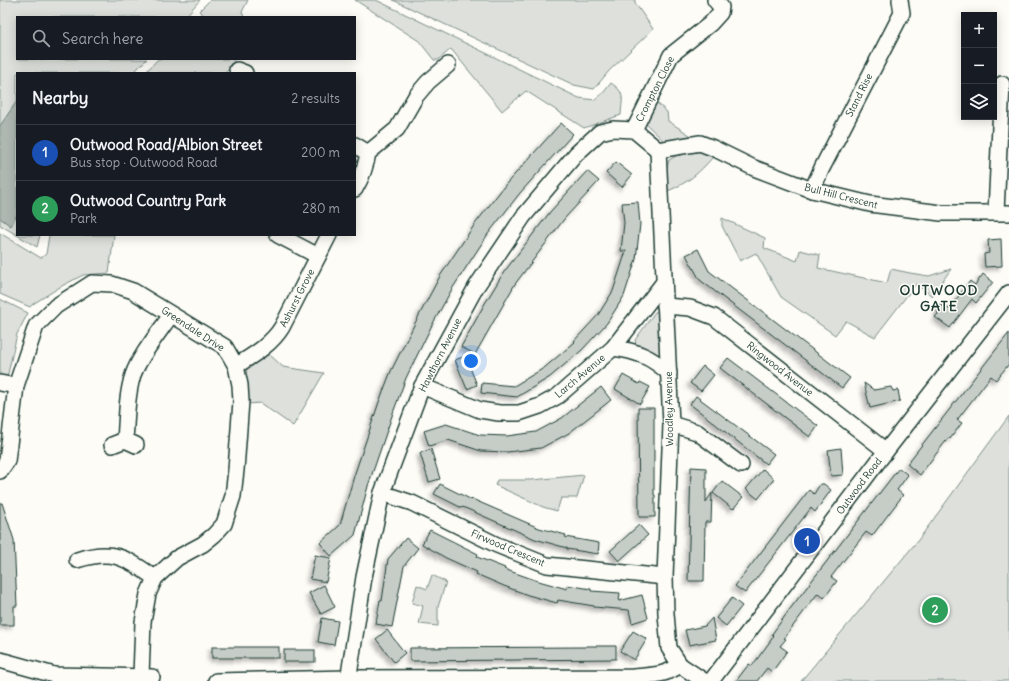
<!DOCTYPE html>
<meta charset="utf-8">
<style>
:root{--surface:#171b24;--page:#242831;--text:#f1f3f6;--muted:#9ea1a6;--line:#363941;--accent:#2563eb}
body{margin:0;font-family:Delius,sans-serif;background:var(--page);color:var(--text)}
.controls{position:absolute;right:12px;top:12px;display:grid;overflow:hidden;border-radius:0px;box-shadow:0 2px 10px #0003}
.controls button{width:36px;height:36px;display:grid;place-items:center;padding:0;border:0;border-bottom:1px solid var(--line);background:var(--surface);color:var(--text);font:20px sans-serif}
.you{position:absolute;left:471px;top:361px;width:14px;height:14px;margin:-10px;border:3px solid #fff;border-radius:50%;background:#1a73e8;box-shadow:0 0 0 6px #1a73e833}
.badge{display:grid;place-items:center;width:26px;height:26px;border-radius:50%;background:var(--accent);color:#fff;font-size:13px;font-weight:700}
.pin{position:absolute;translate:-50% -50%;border:2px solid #fff;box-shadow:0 1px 4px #0006}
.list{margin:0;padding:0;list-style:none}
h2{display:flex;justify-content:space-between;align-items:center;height:52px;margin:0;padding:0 16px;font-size:17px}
h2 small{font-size:13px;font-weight:400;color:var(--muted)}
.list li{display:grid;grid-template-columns:26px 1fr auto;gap:12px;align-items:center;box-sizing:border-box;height:56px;padding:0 16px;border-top:1px solid var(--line)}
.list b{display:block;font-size:15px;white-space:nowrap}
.list p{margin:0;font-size:13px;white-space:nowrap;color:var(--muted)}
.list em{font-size:13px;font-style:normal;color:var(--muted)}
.icon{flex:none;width:22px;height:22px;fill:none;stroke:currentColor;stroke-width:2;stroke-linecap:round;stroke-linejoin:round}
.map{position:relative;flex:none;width:1009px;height:681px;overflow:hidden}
.search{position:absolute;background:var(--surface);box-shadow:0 2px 10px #0003;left:16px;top:16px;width:340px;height:44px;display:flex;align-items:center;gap:10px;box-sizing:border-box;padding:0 14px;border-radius:0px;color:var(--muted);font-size:15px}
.panel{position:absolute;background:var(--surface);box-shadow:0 2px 10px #0003;left:16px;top:72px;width:340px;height:164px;border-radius:0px}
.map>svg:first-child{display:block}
.green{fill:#dde0db;stroke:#7e8e88}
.water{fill:#aeb8b1;stroke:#75877f}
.building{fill:#c6cdc7;stroke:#1f3d34;filter:url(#shadow)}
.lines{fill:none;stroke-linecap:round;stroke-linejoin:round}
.minor-casing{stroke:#1f3d34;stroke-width:18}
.minor{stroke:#fdfcf7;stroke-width:15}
.labels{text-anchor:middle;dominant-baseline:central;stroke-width:3;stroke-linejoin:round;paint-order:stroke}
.street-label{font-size:10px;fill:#1f3d34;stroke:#fdfcf7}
.district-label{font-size:14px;font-weight:bold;letter-spacing:1px;fill:#1f3d34;stroke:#fdfcf7}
</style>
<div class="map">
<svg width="1009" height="681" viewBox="0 0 1009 681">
<defs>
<filter id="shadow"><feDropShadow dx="-3.5" dy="3.5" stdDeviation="2" flood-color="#0004"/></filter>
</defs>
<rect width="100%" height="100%" fill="#fdfcf7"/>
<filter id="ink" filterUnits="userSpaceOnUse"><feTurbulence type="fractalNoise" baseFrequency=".025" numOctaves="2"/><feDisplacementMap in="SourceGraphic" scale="8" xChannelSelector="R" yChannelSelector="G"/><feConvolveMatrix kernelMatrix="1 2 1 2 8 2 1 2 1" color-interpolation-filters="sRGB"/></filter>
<g filter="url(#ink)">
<g class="green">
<polygon points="0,0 200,0 185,17 17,17 17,59 147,59 133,73 17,73 17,101 0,126"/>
<polygon points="210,0 248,0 242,12 244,17 206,17 199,11"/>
<path d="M355 0H376L579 98 595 100 604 92 611 83C626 93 622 98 621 115L584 128 526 91 502 111 451 49 438 60H434L419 41Z"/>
<polygon points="393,0 635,0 635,3 653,29 609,71 594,89 574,85"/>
<polygon points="158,59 233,59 235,63 225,73 145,73"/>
<polygon points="656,102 667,112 668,121 693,137 665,142 646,124"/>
<path d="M699 150 713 157C698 174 689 182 668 191L665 175 669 160 681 153Z"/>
<polygon points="17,214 17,235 40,235 37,247 0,225 0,218 11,226"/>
<polygon points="722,218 765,238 764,248 797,261 800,250 820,255 818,268 887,283 891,269 910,273 929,276 951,269 932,296 916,284 875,337 846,321 835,335 781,297 756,253 740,261 722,226"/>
<polygon points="0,233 41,258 46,254 49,235 114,235 109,273 83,275 60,287 33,304 30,307 0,294"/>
<polygon points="0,299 28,313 17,334 7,378 0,377"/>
<polygon points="657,311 660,311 660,354 657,355 636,345 635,340 655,312"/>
<path d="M269 354 283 367 324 373 293 426 260 403 248 404C248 400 249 395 248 390 247 382 242 376 248 368Z"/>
<polygon points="1009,416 1009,681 801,681 919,539"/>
<polygon points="584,475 577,498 561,498 557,511 543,507 495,485 497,480 532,480"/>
<polygon points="432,575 446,582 438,607 438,626 419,624 423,606 412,603 417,585 427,589"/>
</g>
<polygon class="water" points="17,101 17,214 11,226 0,218 0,126"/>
<g class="building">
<polygon points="561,123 573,134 520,193 488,234 452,289 431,327 406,378 394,410 368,486 355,535 331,556 320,543 340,525 354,476 379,402 391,371 415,323 440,276 475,224 506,184"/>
<polygon points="616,162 632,175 622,187 606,173"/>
<polygon points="587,171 599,181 565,218 515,284 469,365 477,385 467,389 455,360 473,353 461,347 484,305 504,272 550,212"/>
<polygon points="638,202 640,224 636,259 624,296 607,323 582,350 550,377 517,397 481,393 482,383 514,386 544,368 575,342 574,341 598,315 613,291 626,251 621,251 624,223 622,203"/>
<polygon points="1001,239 1002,266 985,267 984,254 989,253 988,240"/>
<polygon points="698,249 709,271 850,378 842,388 700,280 686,255"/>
<polygon points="983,274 993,282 976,303 972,299 950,328 935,317 938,314 938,304 949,309 970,281 975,285"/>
<polygon points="1009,333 1009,364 996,380 991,376 957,420 962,423 950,439 949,437 920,475 907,464"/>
<polygon points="728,358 818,426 810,437 720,368"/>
<polygon points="703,366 714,375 701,391 690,383"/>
<polygon points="623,375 639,384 640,382 650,387 640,404 615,389"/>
<polygon points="864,383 874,390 891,387 893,391 898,390 900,401 870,408"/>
<polygon points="601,387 611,400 569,433 541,448 507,452 481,451 448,440 429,446 424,431 446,424 480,435 507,436 536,432 562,418"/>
<polygon points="696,396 774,454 766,464 690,404"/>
<polygon points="638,408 654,408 654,495 655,495 655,517 639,517"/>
<polygon points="841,448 843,475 831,476 828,450"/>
<polygon points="431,449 440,479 429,482 420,453"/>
<polygon points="691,467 706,468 706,502 712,493 711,522 705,522 704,581 688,581"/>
<polygon points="899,468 908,475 897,490 903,495 872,536 866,532 831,577 837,581 824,598 818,593 784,638 786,639 780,646 787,651 772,672 767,668 757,681 736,681 749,664 752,666 774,636 772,634 790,609"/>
<polygon points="763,469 774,479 758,499 746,489"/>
<polygon points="722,481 743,497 733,509 713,493"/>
<polygon points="440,484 472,500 472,499 539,528 566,535 565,537 599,543 598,554 567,549 567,548 535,539 463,507 462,508 434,494"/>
<polygon points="820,484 824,484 831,490 815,512 811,508 745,593 735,586 809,490 814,494"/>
<polygon points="0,503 2,503 14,540 17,606 14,606 14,625 0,625"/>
<polygon points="639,525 648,535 619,561 610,551"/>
<polygon points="430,530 478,554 477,557 505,568 504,569 535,580 567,589 567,585 591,589 591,591 620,593 619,601 642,595 648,618 632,623 629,610 594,607 594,606 558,600 557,603 528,595 504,586 476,574 477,572 446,558 422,544"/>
<polygon points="406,538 418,548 404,566 392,627 376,624 380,600 382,601 388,559"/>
<polygon points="315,555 331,558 326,582 310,579"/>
<polygon points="324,585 335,607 321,614 309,593"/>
<polygon points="732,598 742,606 726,626 716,618"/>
<polygon points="322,618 338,621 334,645 318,642"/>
<polygon points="712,618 716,640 689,645 685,630 705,626"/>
<polygon points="387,630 405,653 394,662 376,639"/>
<polygon points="633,631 647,639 634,660 620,651"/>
<polygon points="586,646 616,646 616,659 410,661 410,648 586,647"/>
<rect x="212" y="647" width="67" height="11"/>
<rect x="284" y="650" width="31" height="12"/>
</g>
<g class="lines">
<g class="minor-casing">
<g id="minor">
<polyline points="237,70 245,73"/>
<polyline points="634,130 671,55 710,24 720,13 721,7 715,0"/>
<polyline points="355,145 368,153"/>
<polyline points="658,150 671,424 665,577 666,614 669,648 680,665"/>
<polyline points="658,150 700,143 713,148 754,168 812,190 870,204 941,213 1009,213"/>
<path d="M355 189C362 177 366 166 368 153L397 129 416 96 428 82 448 65"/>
<polyline points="812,190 822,168 902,13 900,0"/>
<polyline points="996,212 1002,84"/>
<polyline points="278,235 318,256"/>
<polyline points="665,306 690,308 714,317 886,451"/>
<path d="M613 348C637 351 651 357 669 373"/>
<path d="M236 366C253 355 271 345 282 327L329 235"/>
<polyline points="0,383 16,386"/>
<polyline points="422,386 480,410 499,413 519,413 540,406 558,396 613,348 664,282"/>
<polyline points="671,424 697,432 741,465"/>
<path d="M125 440C127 419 126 396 133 375 139 357 160 331 171 315"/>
<polyline points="112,445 125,440 136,445"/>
<polyline points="0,471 7,461 16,386 36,326 56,306 92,283 112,284 133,291 225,347 236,366 240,385 241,401 236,470 233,496 224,524 214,535 203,544 177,558 155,578 148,594 143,622 141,676"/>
<polyline points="382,493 412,503 497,545 547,565 665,577"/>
<path d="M77 560C113 548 126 558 155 578"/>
<polyline points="0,660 54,675 152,677"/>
<path d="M216 681 348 678 633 677C651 675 665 676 680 665L704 681"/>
<polyline points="348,681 364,577 382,493 422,386 476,287 523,217 576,154 600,132 613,129 634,130 658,150"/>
<polyline points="711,681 886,451 1009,293"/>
</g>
</g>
<use href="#minor" class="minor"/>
</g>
</g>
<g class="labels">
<g class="street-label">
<text transform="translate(655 89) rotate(-63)">Crompton Close</text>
<text transform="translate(859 95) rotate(-63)">Stand Rise</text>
<text transform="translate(841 196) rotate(14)">Bull Hill Crescent</text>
<text transform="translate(297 298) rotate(-63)">Ashurst Grove</text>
<text transform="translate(193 329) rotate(33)">Greendale Drive</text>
<text transform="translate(440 355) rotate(-63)">Hawthorn Avenue</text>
<text transform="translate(780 369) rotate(38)">Ringwood Avenue</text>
<text transform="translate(580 376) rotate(-40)">Larch Avenue</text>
<text transform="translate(669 409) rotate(-91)">Woodley Avenue</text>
<text transform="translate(859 486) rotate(-53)">Outwood Road</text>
<text transform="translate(508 548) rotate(23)">Firwood Crescent</text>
</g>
<g class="district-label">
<text x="939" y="290">OUTWOOD<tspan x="939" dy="16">GATE</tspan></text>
</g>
</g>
</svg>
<div class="controls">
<button>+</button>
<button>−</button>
<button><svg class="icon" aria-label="layers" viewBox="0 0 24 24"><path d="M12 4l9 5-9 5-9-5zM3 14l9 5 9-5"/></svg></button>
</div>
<div class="you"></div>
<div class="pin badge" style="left:807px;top:541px;background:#1a4fb4">1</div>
<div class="pin badge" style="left:935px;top:610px;background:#2e9e5b">2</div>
<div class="search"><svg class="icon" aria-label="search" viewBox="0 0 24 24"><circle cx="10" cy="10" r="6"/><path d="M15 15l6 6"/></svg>Search here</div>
<section class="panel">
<h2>Nearby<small>2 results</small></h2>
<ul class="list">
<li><span class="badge" style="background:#1a4fb4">1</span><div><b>Outwood Road/Albion Street</b><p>Bus stop · Outwood Road</p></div><em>200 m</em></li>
<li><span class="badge" style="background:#2e9e5b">2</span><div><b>Outwood Country Park</b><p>Park</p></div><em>280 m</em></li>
</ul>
</section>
</div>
